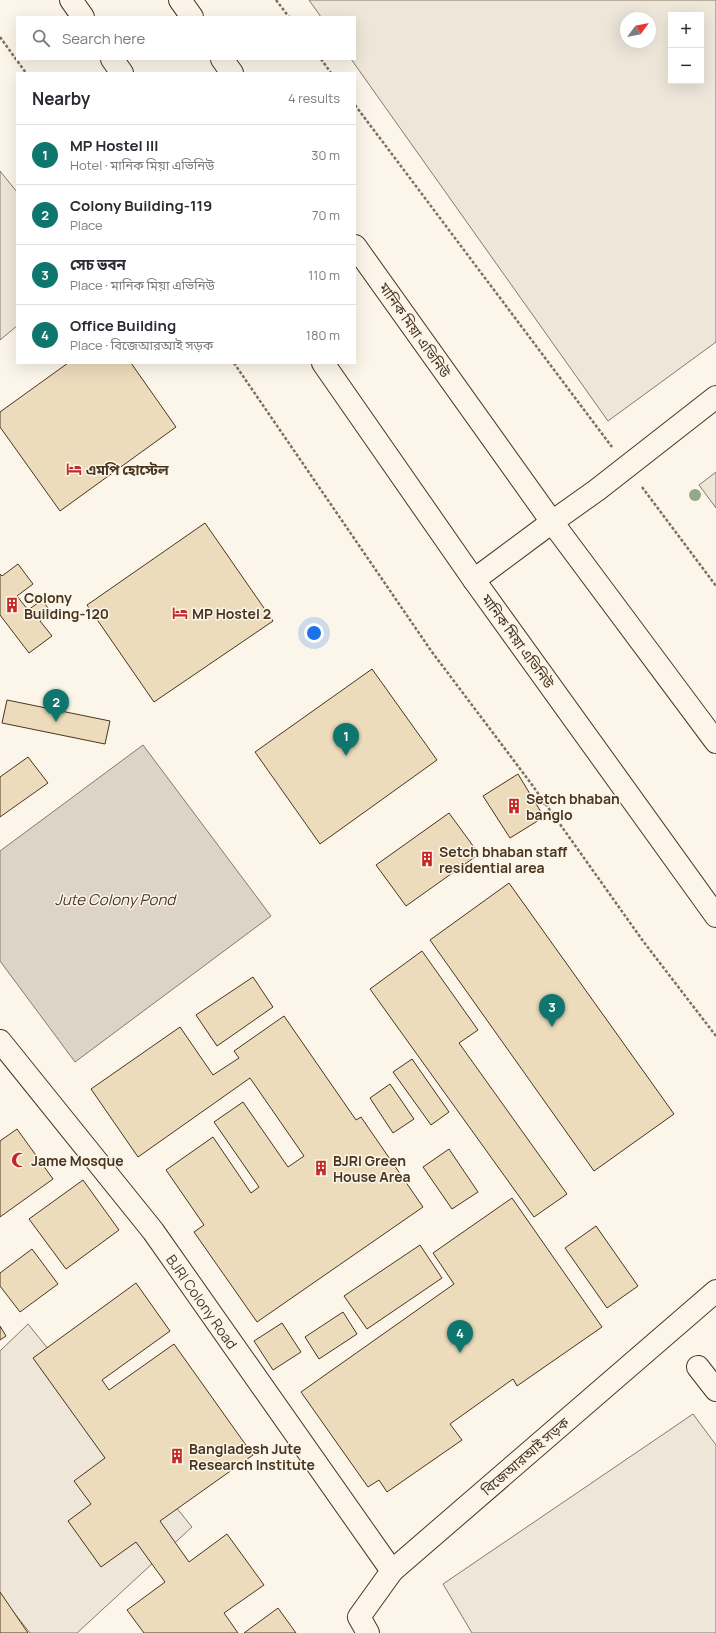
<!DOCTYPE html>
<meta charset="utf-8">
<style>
:root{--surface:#fff;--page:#f7f7f7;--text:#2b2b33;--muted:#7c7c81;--line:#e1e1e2;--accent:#0f766e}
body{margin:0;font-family:Manrope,"Noto Sans Bengali",sans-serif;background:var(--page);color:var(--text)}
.controls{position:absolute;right:12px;top:12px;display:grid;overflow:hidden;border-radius:0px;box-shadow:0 4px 16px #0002}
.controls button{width:36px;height:36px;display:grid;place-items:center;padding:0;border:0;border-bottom:1px solid var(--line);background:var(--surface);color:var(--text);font:20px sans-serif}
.compass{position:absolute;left:620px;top:12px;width:36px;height:36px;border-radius:50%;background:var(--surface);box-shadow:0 4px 16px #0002;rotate:57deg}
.you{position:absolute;left:314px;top:633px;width:14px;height:14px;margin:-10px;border:3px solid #fff;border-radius:50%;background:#1a73e8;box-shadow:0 0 0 6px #1a73e833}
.badge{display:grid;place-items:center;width:26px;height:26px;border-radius:50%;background:var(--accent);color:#fff;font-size:13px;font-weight:700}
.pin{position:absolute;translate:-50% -33px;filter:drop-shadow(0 1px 2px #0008)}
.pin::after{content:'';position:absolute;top:21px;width:14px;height:12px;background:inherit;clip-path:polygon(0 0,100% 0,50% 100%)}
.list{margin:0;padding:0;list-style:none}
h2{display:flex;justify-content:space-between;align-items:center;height:52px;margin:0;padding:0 16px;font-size:17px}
h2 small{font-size:13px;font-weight:400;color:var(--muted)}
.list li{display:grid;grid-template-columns:26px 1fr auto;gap:12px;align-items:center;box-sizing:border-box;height:60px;padding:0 16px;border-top:1px solid var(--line)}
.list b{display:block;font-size:15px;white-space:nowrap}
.list p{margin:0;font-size:13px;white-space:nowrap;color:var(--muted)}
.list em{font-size:13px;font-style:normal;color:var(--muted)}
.icon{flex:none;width:22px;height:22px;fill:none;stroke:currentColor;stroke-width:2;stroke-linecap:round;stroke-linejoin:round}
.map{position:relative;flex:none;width:716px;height:1633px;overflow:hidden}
.search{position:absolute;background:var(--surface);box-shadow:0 4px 16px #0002;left:16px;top:16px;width:340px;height:44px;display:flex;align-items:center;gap:10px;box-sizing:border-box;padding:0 14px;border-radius:0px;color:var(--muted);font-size:15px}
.panel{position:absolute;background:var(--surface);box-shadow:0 4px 16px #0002;left:16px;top:72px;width:340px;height:292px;border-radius:0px}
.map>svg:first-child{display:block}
.green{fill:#ede6d9;stroke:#887966;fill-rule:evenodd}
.water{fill:#dcd4c6;stroke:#887966}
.building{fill:#ecdcbc;stroke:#4a3520}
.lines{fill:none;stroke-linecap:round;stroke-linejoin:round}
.minor-casing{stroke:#4a3520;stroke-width:24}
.highway-casing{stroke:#4a3520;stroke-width:24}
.path{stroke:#7f6f5c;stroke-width:2.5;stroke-dasharray:3 2;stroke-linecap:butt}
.minor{stroke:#fbf6e9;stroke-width:22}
.highway{stroke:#fbf6e9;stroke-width:22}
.tree{fill:#96a887}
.labels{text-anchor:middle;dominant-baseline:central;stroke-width:3;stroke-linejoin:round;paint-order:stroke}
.street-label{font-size:14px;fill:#4a3520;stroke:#fbf6e9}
.poi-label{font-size:14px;font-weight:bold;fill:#4a3520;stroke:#fbf6e9;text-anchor:start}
.water-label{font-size:15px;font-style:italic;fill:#4a3520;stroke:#fbf6e9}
</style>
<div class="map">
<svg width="716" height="1633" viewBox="0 0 716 1633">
<rect width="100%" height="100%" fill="#fbf6e9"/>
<g class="green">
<path d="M309 0H716V342L608 421 351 59H355V17H321ZM671 15H701V81H671ZM626 18H650V42H626Z"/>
<polygon points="0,171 17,192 17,326 0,340"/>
<polygon points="716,472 716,508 699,485"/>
<polygon points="28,1324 192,1527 77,1633 30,1633 0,1595 0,1351"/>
<polygon points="693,1414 716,1445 716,1633 472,1633 443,1584"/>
</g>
<polygon class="water" points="143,745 271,916 75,1062 0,961 0,851"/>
<g class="building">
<polygon points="68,363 131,363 176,427 60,511 0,427 0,412"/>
<polygon points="205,523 273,621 154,702 87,605"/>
<polygon points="18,564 33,584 17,596 28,610 42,600 51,612 40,621 52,636 29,653 0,615 0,574 2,576"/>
<polygon points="372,669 437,760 320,844 255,752"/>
<polygon points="7,700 110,721 105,744 2,723"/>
<polygon points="28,757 48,783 0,817 0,777"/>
<polygon points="518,774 544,817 510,838 483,796"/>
<polygon points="449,813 479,854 406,906 376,865"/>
<polygon points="509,883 674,1114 594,1171 430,940"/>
<polygon points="422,951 478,1030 459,1043 567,1194 534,1217 370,989"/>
<polygon points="253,977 273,1007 217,1046 196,1015"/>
<polygon points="284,1016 356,1120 361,1117 423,1207 257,1322 194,1232 204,1225 166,1170 213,1137 251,1193 259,1187 214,1122 243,1102 288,1167 304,1156 250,1078 138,1157 91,1089 180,1027 213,1075 239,1058 234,1051"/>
<polygon points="412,1059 449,1112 431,1125 393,1072"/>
<polygon points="390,1084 414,1119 393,1133 370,1098"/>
<polygon points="17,1129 53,1179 0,1217 0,1141"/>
<polygon points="449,1149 478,1192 452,1209 423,1167"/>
<polygon points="83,1180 119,1230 66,1269 29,1219"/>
<polygon points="512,1198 602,1327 517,1386 513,1379 450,1424 462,1440 387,1492 379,1480 368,1487 301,1392 454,1284 433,1253"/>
<polygon points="596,1226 638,1286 607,1308 565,1248"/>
<polygon points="420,1245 442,1278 367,1329 344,1296"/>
<polygon points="32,1249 58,1284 20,1312 0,1286 0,1273"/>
<polygon points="136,1283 170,1331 102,1380 109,1390 174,1344 253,1455 160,1521 189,1562 227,1534 264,1585 224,1613 238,1633 144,1633 127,1610 165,1582 136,1542 101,1567 68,1521 91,1504 74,1481 105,1458 33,1358"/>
<polygon points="343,1312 357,1334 319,1359 305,1337"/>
<polygon points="282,1323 301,1352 273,1370 254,1341"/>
<polygon points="0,1326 6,1336 0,1340"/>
<polygon points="0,1592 28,1633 0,1633"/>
<polygon points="278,1608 296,1633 244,1633"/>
</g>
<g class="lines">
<g class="minor-casing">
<g id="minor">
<polyline points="552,522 597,490 716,397"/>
<path id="s1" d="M0 1041 153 1231 392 1571"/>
<polyline points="698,1367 716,1390"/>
<polyline points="368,1633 359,1617 392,1571 716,1291"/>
</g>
</g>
<g class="highway-casing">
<g id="highway">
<polyline points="71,0 83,17"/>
<polyline points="180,0 192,17"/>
<polyline points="112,59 122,73"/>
<polyline points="222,59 232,73"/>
<polyline points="355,246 552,522 716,742"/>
<polyline points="323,363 474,580 716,916"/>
<polyline points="474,580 552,522"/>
</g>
</g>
<g class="path">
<polyline points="276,0 289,17"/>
<polyline points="0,37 26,73"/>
<polyline points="321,59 331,73"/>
<polyline points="355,105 612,447"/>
<polyline points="234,363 432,652 530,782 643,941 716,1036"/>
<polyline points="642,487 716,586"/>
</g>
<use href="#minor" class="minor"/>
<use href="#highway" class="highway"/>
</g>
<g class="tree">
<circle cx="695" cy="495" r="6"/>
<circle cx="547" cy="800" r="6"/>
</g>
<defs>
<g id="hotel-bare" transform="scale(1.2)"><path d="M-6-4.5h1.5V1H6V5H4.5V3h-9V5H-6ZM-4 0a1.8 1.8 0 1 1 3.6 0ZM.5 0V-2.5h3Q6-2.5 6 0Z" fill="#c62828" stroke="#fbf6e9" stroke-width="2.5" paint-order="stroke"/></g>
<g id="building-bare" transform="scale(1.2)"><path d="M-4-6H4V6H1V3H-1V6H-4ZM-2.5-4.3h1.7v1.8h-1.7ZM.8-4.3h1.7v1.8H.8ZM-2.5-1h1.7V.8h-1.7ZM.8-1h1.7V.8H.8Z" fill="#c62828" stroke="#fbf6e9" stroke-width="2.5" paint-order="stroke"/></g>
<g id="mosque-bare" transform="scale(1.2)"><path d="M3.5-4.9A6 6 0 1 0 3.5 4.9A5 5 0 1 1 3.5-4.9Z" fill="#c62828" stroke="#fbf6e9" stroke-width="2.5" paint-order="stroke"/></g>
</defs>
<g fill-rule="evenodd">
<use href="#hotel-bare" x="74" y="469"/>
<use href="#building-bare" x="12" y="605"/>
<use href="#hotel-bare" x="180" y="613"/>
<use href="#building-bare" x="514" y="806"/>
<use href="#building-bare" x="427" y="859"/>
<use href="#mosque-bare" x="19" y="1160"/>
<use href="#building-bare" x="321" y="1168"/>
<use href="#building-bare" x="177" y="1456"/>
</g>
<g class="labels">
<g class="street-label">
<text transform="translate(415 330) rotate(55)">মানিক মিয়া এভিনিউ</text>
<text transform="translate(518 641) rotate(54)">মানিক মিয়া এভিনিউ</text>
<text stroke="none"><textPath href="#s1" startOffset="330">BJRI Colony Road</textPath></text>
<text transform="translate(525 1456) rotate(-41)">বিজেআরআই সড়ক</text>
</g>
<g class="poi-label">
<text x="86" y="469">এমপি হোস্টেল</text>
<text x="24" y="597">Colony<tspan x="24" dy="16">Building-120</tspan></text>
<text x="192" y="613">MP Hostel 2</text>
<text x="526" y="798">Setch bhaban<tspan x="526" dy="16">banglo</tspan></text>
<text x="439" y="851">Setch bhaban staff<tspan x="439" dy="16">residential area</tspan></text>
<text x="31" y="1160">Jame Mosque</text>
<text x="333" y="1160">BJRI Green<tspan x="333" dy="16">House Area</tspan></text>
<text x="189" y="1448">Bangladesh Jute<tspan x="189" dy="16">Research Institute</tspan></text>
</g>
<g class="water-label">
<text x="115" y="899">Jute Colony Pond</text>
</g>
</g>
</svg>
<div class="controls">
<button>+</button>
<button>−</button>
</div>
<svg class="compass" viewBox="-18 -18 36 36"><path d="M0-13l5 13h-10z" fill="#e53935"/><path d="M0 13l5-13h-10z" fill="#7c7c81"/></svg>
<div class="you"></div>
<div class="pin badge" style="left:346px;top:756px">1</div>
<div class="pin badge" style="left:56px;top:722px">2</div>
<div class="pin badge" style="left:552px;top:1027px">3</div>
<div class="pin badge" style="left:460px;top:1353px">4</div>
<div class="search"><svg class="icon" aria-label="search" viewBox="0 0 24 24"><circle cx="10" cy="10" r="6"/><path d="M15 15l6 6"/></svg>Search here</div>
<section class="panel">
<h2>Nearby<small>4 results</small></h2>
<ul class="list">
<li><span class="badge">1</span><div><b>MP Hostel III</b><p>Hotel · মানিক মিয়া এভিনিউ</p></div><em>30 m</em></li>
<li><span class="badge">2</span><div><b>Colony Building-119</b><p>Place</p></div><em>70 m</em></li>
<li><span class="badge">3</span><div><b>সেচ ভবন</b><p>Place · মানিক মিয়া এভিনিউ</p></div><em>110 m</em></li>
<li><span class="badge">4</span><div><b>Office Building</b><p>Place · বিজেআরআই সড়ক</p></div><em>180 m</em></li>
</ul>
</section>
</div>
